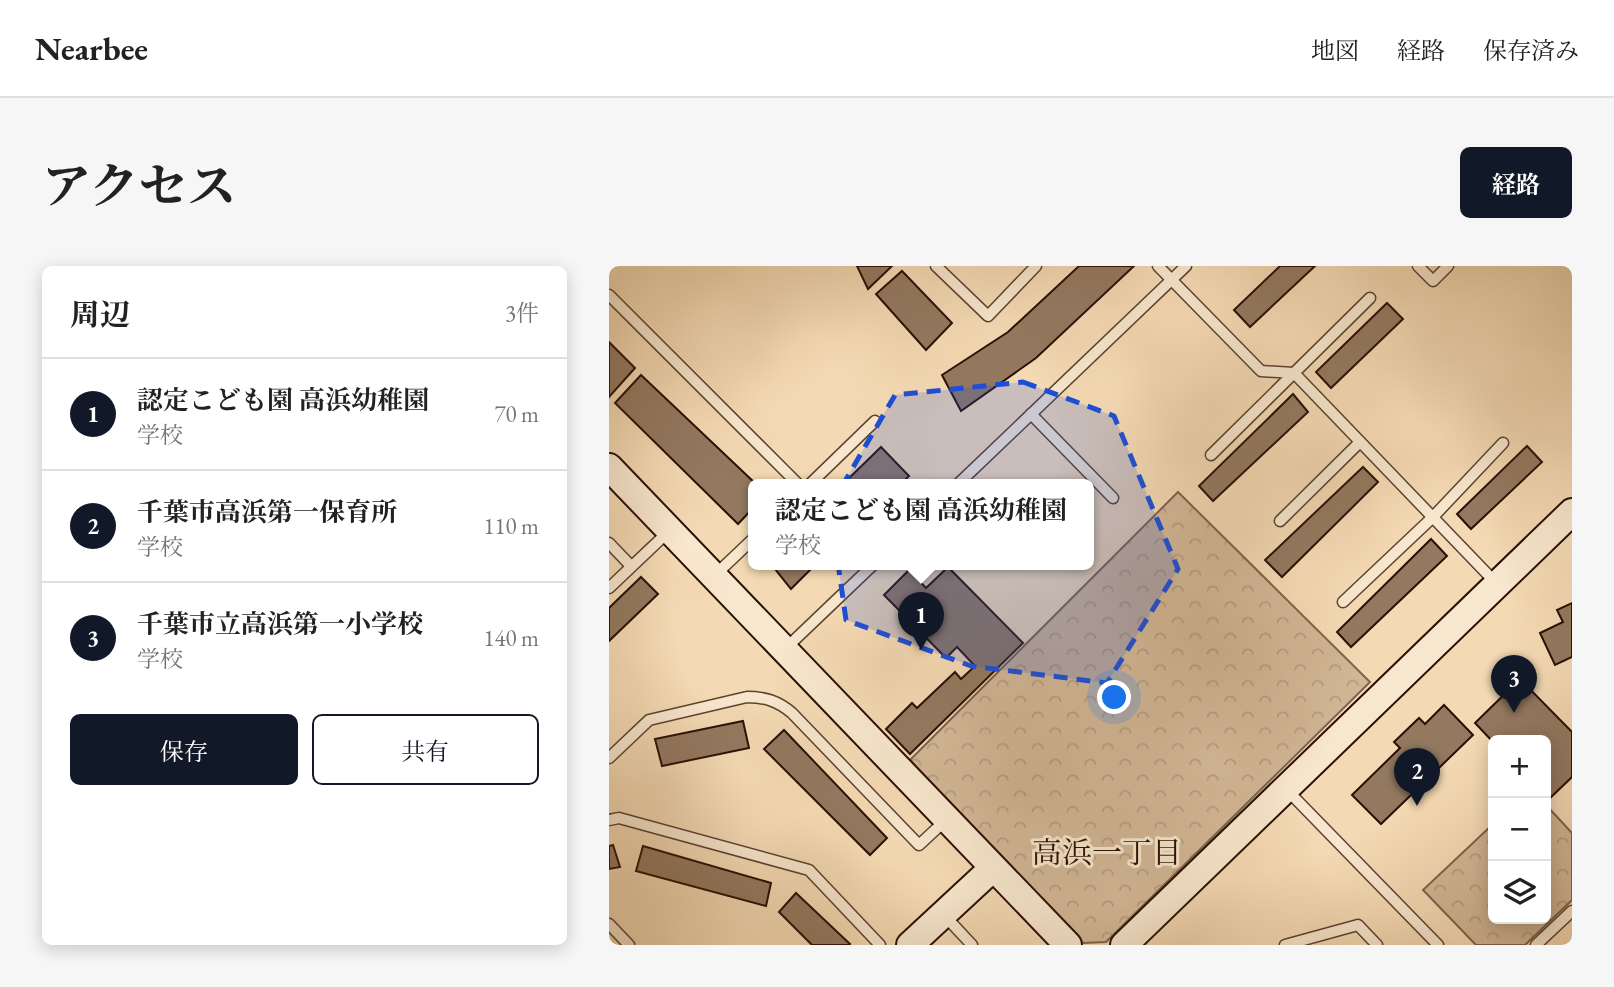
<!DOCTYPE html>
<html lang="ja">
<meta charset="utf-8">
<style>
:root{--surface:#fff;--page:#f6f6f6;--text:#222;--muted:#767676;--line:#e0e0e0;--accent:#111827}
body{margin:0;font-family:"EB Garamond","Noto Serif JP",serif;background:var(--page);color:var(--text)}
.controls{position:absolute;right:21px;bottom:21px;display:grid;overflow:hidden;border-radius:10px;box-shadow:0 4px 18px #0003}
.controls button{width:63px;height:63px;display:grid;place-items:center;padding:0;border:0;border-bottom:2px solid var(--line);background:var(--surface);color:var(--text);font:35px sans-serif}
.you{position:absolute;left:506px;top:432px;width:24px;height:24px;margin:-18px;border:5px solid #fff;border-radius:50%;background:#1a73e8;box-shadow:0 0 0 10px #1a73e833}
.badge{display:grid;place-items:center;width:46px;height:46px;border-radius:50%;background:var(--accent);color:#fff;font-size:23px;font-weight:700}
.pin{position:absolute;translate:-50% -58px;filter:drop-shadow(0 2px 4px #0008)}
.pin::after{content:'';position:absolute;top:37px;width:24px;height:21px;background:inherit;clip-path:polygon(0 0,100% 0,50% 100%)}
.popup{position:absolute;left:139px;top:213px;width:346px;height:91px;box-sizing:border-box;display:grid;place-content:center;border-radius:10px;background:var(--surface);filter:drop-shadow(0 2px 5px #0005);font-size:23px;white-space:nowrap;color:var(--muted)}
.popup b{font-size:26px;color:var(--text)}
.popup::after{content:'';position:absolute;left:50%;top:100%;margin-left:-14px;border:14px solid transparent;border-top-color:var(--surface)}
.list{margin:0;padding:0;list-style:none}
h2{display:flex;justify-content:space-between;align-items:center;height:91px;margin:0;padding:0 28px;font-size:30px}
h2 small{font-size:23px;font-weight:400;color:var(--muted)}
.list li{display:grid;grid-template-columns:46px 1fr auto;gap:21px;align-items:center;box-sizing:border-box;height:112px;padding:0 28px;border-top:2px solid var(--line)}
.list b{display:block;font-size:26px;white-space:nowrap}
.list p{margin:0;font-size:23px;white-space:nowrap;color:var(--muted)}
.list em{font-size:23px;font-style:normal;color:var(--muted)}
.actions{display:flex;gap:14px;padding:21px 28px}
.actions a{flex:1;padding:16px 0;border:2px solid var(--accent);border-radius:10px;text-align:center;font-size:24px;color:var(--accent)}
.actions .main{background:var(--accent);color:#fff}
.icon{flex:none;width:38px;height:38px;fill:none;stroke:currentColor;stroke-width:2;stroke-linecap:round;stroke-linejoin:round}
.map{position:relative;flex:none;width:963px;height:679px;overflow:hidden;border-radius:10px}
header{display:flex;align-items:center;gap:42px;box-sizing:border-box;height:98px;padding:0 35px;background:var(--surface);border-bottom:2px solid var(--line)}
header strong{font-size:33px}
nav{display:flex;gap:38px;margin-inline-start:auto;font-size:24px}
.intro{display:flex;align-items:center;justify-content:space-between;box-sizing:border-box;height:168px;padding:0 42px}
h1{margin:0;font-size:49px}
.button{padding:18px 32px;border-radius:10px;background:var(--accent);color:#fff;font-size:24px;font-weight:700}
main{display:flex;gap:42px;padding:0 42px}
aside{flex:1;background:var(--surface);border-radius:10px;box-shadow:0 4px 18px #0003}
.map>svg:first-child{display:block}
.forest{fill:url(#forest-crowns);stroke:#7e634d;stroke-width:2}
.building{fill:#937960;stroke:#2a0f04;stroke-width:2}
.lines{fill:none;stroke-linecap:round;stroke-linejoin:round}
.lane-casing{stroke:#5c4230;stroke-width:13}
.secondary-casing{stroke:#2a0f04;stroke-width:30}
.lane{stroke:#f8e7ce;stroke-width:10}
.secondary{stroke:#f8e7ce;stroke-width:26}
.marked{fill:#1d4ed8;fill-opacity:0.2;stroke:#1d4ed8;stroke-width:5;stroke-dasharray:14 9;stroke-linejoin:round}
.labels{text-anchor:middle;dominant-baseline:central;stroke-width:6;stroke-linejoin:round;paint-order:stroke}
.neighbourhood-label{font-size:30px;fill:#2a0f04;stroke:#f8e7ce}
</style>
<header>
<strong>Nearbee</strong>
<nav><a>地図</a><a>経路</a><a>保存済み</a></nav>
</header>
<div class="intro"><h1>アクセス</h1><a class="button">経路</a></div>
<main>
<aside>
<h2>周辺<small>3件</small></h2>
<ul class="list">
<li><span class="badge">1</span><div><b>認定こども園 高浜幼稚園</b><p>学校</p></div><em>70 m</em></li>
<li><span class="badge">2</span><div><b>千葉市高浜第一保育所</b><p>学校</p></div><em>110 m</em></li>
<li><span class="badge">3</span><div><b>千葉市立高浜第一小学校</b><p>学校</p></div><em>140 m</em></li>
</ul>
<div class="actions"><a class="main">保存</a><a>共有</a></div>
</aside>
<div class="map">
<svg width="963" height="679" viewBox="0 0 963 679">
<defs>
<pattern id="forest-crowns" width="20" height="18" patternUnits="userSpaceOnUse" patternTransform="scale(1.75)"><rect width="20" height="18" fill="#d2b796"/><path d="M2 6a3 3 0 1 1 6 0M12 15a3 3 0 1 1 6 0" fill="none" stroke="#b49c80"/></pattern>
</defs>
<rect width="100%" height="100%" fill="#f4dab4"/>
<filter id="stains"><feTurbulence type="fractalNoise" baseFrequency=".00286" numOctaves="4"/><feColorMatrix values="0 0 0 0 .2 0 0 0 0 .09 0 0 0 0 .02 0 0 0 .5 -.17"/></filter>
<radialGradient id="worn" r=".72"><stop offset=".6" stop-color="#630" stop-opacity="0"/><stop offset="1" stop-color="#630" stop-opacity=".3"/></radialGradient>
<g class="forest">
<polygon points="569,226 761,416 497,676 474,677 301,494"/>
<polygon points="937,539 963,567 963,634 916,679 867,679 814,624 884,558 884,653 937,653"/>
</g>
<g class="building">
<polygon points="248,0 283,0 259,23"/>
<polygon points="470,0 525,0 427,92 352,145 333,109 399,66"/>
<polygon points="671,0 706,0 641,61 625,44"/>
<polygon points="293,5 343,57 317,84 267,28"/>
<polygon points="778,37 794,53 722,122 707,106"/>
<polygon points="0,76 26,102 0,131"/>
<polygon points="32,109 147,218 144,218 144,242 129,258 6,137"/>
<polygon points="684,128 699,146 604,235 590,220"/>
<polygon points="918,180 933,196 862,263 848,248"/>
<polygon points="272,181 300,210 292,218 234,218"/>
<polygon points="754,201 769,216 673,311 656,294"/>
<polygon points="822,273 838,290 742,381 728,366"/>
<polygon points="162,298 207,298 182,323"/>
<polygon points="339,301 414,377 301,488 277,463 303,437 308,442 346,406 352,413 366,400 348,381 337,392 275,329 300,304 317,322"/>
<polygon points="32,311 49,328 0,375 0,342"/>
<polygon points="963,337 963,391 946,399 931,367 954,356 948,344"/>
<polygon points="911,413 963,466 963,511 940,533 937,530 937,474 884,474 884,476 866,457"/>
<polygon points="835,439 864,469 772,558 743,529 791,482 785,476 810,452 816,458"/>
<polygon points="134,455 140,482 53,500 46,473"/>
<polygon points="175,464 278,572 261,589 155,483"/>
<polygon points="4,579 11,601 0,603 0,580"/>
<polygon points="34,580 162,617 157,640 27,605"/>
<polygon points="187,627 241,678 240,679 203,679 170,646"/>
</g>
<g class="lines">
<g class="lane-casing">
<g id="lane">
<polyline points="327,0 379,50 427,0"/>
<polyline points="549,0 652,105 685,107 887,317"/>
<polyline points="809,0 824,15 839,0"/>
<polyline points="0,29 189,218"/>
<polyline points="422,148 504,232"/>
<polyline points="602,189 761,32"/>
<polyline points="201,218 266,155"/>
<polyline points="349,218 577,0"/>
<polyline points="671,255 751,176"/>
<polyline points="0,277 22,300"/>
<polyline points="105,310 144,273"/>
<polyline points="0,322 60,265"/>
<polyline points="734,336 824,251 894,177"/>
<polyline points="176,383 265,298"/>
<path d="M0 492 40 454 138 431C156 431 169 435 183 447L310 579 338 553"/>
<polyline points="678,524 829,679"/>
<polyline points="0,554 10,552 200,604 271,679"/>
<polyline points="335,649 363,679"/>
<polyline points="0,658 20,679"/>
<polyline points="676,679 749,659 768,679"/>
<polyline points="927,679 963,645"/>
</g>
</g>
<g class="secondary-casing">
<g id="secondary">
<polyline points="0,201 459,679"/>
<polyline points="301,679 384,602"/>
<polyline points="515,679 963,246"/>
</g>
</g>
<use href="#lane" class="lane"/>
<use href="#secondary" class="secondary"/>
</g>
<path class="marked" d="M414 116 505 150 569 303 498 417 362 400 237 354 221 241 286 129Z"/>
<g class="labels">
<g class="neighbourhood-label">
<text x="498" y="586">高浜一丁目</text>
</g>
</g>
<rect width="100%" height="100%" filter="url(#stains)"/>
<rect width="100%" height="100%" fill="url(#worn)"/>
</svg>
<div class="controls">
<button>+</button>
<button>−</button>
<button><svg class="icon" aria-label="layers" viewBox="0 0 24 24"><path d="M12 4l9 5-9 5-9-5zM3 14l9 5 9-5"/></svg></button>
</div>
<div class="you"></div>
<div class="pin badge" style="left:312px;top:384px">1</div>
<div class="popup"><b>認定こども園 高浜幼稚園</b>学校</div>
<div class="pin badge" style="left:808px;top:540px">2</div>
<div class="pin badge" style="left:905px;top:447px">3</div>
</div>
</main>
